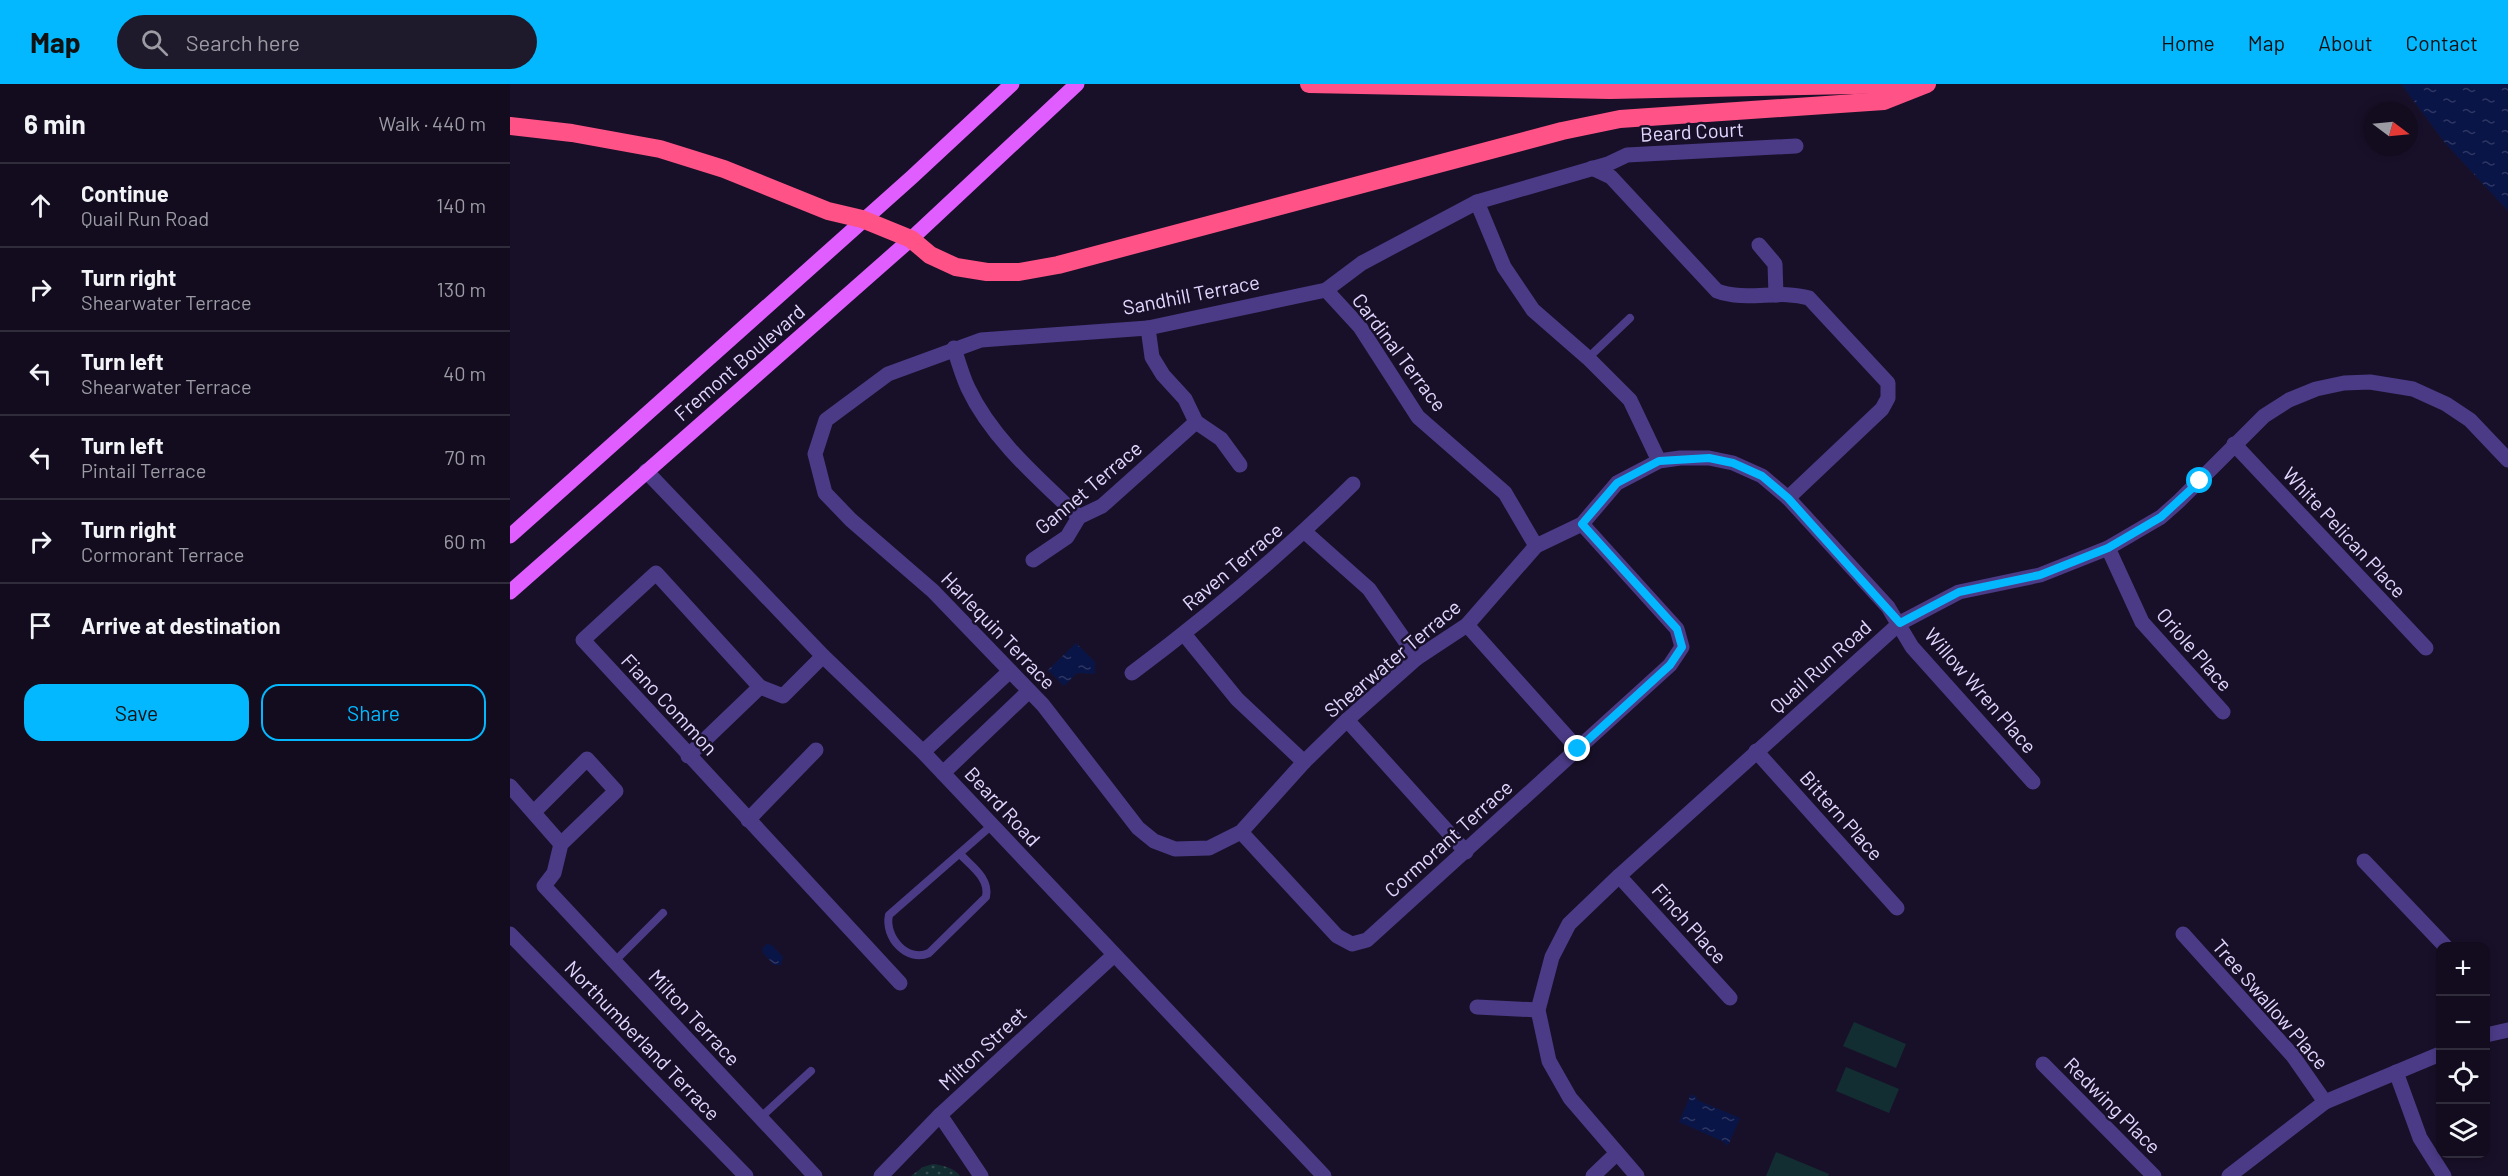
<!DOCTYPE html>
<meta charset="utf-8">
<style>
:root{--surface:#120c1e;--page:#1f1a2b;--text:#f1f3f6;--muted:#9c9ba4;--line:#312c3c;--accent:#03b8ff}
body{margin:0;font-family:Barlow,sans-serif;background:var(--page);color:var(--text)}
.controls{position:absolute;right:18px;bottom:18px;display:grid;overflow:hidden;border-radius:12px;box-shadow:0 3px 9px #0003}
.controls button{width:54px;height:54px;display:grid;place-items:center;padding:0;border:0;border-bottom:2px solid var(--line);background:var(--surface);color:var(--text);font:30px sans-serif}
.compass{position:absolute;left:1854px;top:18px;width:54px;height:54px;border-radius:50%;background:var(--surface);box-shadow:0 3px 9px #0003;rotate:106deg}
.stop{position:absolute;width:18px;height:18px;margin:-14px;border:4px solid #03b8ff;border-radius:50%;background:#fff}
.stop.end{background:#03b8ff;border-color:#fff;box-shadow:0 2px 6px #0008}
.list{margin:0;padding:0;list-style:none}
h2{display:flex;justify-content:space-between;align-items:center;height:78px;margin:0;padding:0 24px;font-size:26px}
h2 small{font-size:20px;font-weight:400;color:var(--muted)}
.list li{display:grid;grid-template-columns:39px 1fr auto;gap:18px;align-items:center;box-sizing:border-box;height:84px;padding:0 24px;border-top:2px solid var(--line)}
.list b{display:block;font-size:22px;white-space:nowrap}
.list p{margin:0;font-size:20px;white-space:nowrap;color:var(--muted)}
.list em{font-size:20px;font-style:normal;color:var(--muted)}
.actions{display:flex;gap:12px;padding:18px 24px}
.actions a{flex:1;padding:14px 0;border:2px solid var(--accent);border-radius:18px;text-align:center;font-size:21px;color:var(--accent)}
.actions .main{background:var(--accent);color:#111}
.icon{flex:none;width:33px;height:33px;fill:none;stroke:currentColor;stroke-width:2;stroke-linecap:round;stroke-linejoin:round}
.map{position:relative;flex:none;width:1998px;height:1092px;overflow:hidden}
header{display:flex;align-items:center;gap:36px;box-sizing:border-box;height:84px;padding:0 30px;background:var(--accent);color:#111}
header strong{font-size:28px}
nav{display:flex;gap:33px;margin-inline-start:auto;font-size:21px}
.search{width:420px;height:54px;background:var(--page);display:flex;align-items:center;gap:15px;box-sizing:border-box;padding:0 21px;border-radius:33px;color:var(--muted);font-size:22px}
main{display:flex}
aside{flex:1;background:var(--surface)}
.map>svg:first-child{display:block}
.park{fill:url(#park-dots)}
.pitch{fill:#132e32}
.water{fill:url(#water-ripples)}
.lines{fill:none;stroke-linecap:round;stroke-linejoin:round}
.service{stroke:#4b3b87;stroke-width:8}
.minor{stroke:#4b3b87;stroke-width:15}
.primary{stroke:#e05eff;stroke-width:15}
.motorway{stroke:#ff5286;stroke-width:18}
.route{stroke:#03b8ff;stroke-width:8}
.labels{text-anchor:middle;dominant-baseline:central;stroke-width:5;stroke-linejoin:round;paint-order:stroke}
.street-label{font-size:20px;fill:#e3d7ff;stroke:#181028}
</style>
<header>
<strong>Map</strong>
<div class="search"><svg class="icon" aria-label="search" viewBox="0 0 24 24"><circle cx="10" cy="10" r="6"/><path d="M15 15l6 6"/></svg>Search here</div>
<nav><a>Home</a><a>Map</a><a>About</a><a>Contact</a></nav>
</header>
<main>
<aside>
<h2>6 min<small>Walk · 440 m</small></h2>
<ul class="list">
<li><svg class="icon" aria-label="ahead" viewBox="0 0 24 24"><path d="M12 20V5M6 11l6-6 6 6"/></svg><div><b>Continue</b><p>Quail Run Road</p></div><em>140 m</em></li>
<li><svg class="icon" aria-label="right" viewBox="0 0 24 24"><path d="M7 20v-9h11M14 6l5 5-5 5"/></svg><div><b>Turn right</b><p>Shearwater Terrace</p></div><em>130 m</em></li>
<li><svg class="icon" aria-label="left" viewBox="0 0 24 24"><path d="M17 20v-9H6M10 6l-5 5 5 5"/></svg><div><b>Turn left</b><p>Shearwater Terrace</p></div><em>40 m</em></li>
<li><svg class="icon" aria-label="left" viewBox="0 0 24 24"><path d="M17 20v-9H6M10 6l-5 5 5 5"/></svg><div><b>Turn left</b><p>Pintail Terrace</p></div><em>70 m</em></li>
<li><svg class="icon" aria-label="right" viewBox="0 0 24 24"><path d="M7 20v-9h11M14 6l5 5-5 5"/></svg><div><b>Turn right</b><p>Cormorant Terrace</p></div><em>60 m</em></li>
<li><svg class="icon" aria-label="arrive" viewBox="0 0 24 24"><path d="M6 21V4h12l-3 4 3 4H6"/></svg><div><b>Arrive at destination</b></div></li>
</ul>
<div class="actions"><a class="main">Save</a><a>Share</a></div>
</aside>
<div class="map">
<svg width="1998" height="1092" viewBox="0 0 1998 1092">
<defs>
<pattern id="park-dots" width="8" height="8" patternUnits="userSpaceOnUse" patternTransform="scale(1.5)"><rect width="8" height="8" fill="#132e32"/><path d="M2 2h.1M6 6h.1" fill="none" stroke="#354c51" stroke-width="1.8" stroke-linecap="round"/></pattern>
<pattern id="water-ripples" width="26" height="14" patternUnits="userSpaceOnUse" patternTransform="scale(1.5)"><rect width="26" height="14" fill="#0a1547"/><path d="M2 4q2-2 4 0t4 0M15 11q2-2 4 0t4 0" fill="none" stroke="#2e3663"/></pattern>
</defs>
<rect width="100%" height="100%" fill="#181028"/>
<path class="park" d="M423 1080C432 1081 445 1084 450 1092H401L413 1083Z"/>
<g class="pitch">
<polygon points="1344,938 1396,960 1386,984 1333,962"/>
<polygon points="1336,983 1389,1005 1379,1029 1326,1007"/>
<polygon points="1266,1068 1319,1090 1318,1092 1256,1092"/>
</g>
<g class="water">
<polygon points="1891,0 1998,0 1998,127 1935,59"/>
<polygon points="566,559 585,578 585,590 567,589 554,602 538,586"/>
<polygon points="257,860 262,861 273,873 271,881 264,881 253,869 252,864"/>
<polygon points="1181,1010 1187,1013 1187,1016 1230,1034 1218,1062 1212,1057 1169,1038"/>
</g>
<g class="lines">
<g class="service">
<polyline points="1078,274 1120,234"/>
<path d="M450 770C461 782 480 794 476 813L419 869C397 879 374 853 379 831L482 741"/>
<polyline points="104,878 153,829"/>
<polyline points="250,1034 301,987"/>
</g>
<g class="minor">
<polyline points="1286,62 1117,71 1098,80 967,118 852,179 816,206 638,244 471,256 378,290 316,336 305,370 315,409 341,436 423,507 533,621 628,744 644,757 665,765 699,764 731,748 794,678 837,636 907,574 957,541 1026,462 1072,440 1107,399 1149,377 1170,374 1199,374 1223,379 1252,392 1278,414 1378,523 1402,563 1523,698"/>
<path d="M1082 84 1101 93 1207 207C1237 218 1268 205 1299 214L1378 299V314L1372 325 1278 414"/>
<polyline points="967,118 994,183 1023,226 1078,274 1120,316 1149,377"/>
<polyline points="1249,161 1265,180 1266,211"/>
<polyline points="816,206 850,243 908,333 995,409 1026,462"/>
<polyline points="638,244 642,273 653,291 675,315 686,338 711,355 730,381"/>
<path d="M444 264C448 277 452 291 458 304 482 355 529 395 569 433"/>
<polyline points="1724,360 1916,564"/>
<polyline points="136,387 313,572 413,668 814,1092"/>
<polyline points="795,448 859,505 907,574"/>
<polyline points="1598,464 1632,538 1713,628"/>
<polyline points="523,476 557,453 569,433 592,422 686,338"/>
<polyline points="957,541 1068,665"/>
<polyline points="674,550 727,615 794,678"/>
<path d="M622 589C700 531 774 468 843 400"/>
<polyline points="250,603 146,489 73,556 390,899"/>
<polyline points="837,636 956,768"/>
<polyline points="1246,667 1387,824"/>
<polyline points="413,668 500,587"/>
<polyline points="178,672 250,603 273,612 313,572"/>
<polyline points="433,689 519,607"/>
<polyline points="0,702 51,760"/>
<polyline points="24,728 77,675 106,707 51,760 44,789 34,802 305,1092"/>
<polyline points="238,736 306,666"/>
<polyline points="731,748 827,852 842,860 857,856 1160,581 1172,563 1167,545 1072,440"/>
<polyline points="1854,777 1935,862"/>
<polyline points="1109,792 1220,914"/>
<polyline points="0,850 236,1092"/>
<polyline points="1673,850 1783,972 1815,1018"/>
<polyline points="967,923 1028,926"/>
<polyline points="1976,951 1998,946"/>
<polyline points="1533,980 1644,1092"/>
<polyline points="1886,988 1910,1054 1934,1092"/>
<polyline points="430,1031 471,1092"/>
<polyline points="371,1092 430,1031 604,871"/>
<polyline points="1083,1092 1106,1070"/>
<polyline points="1127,1092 1060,1014 1039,977 1028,926 1042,873 1059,840 1109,792 1390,539 1449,508 1530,491 1598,464 1651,433 1669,417 1754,332 1779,316 1806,305 1834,299 1860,298 1903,305 1936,320 1960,336 1998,376"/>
<polyline points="1719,1092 1815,1018 1930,970"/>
</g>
<g class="primary">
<polyline points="0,452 402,93 502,0"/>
<polyline points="0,508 401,155 567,0"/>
</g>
<g class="motorway">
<polyline points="799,0 1100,6 1396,0"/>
<polyline points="0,42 62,49 150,65 214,85 318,127 352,135 401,155 420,171 446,183 477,188 509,188 548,181 1052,47 1110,35 1374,17 1417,0"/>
</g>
</g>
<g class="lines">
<polyline class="route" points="1068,665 1160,581 1172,563 1167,545 1072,440 1107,399 1149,377 1199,374 1223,379 1252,392 1278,414 1390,539 1449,508 1530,491 1598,464 1651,433 1690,397"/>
</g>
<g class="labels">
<g class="street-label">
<text transform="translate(1182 47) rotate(-3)">Beard Court</text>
<text transform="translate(681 210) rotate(-11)">Sandhill Terrace</text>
<text transform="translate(890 268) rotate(53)">Cardinal Terrace</text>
<text transform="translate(229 278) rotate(-41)">Fremont Boulevard</text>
<text transform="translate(578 403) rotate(-40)">Gannet Terrace</text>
<text transform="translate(1835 448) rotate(47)">White Pelican Place</text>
<text transform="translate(722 482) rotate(-40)">Raven Terrace</text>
<text transform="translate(489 546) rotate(46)">Harlequin Terrace</text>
<text transform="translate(1685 565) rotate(49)">Oriole Place</text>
<text transform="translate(882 574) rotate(-40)">Shearwater Terrace</text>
<text transform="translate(1310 582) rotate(-42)">Quail Run Road</text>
<text transform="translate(1471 606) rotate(49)">Willow Wren Place</text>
<text transform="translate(160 620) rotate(47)">Fiano Common</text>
<text transform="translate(493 722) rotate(47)">Beard Road</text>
<text transform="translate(1332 731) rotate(48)">Bittern Place</text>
<text transform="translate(938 754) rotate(-42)">Cormorant Terrace</text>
<text transform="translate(1180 839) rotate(48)">Finch Place</text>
<text transform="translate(1761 920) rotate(49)">Tree Swallow Place</text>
<text transform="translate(185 933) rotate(47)">Milton Terrace</text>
<text transform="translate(133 956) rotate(46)">Northumberland Terrace</text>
<text transform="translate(472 964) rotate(-43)">Milton Street</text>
<text transform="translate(1603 1021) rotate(45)">Redwing Place</text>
</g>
</g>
</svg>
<div class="controls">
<button>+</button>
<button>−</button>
<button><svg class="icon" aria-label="locate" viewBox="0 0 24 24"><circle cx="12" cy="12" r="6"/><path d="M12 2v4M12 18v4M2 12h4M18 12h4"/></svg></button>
<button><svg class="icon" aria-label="layers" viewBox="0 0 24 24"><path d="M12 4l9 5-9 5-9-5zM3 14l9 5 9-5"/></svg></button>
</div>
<svg class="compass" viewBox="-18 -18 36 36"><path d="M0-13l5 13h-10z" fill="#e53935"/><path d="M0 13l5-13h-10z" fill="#9c9ba4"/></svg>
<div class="stop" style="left:1690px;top:397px"></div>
<div class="stop end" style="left:1068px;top:665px"></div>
</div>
</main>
